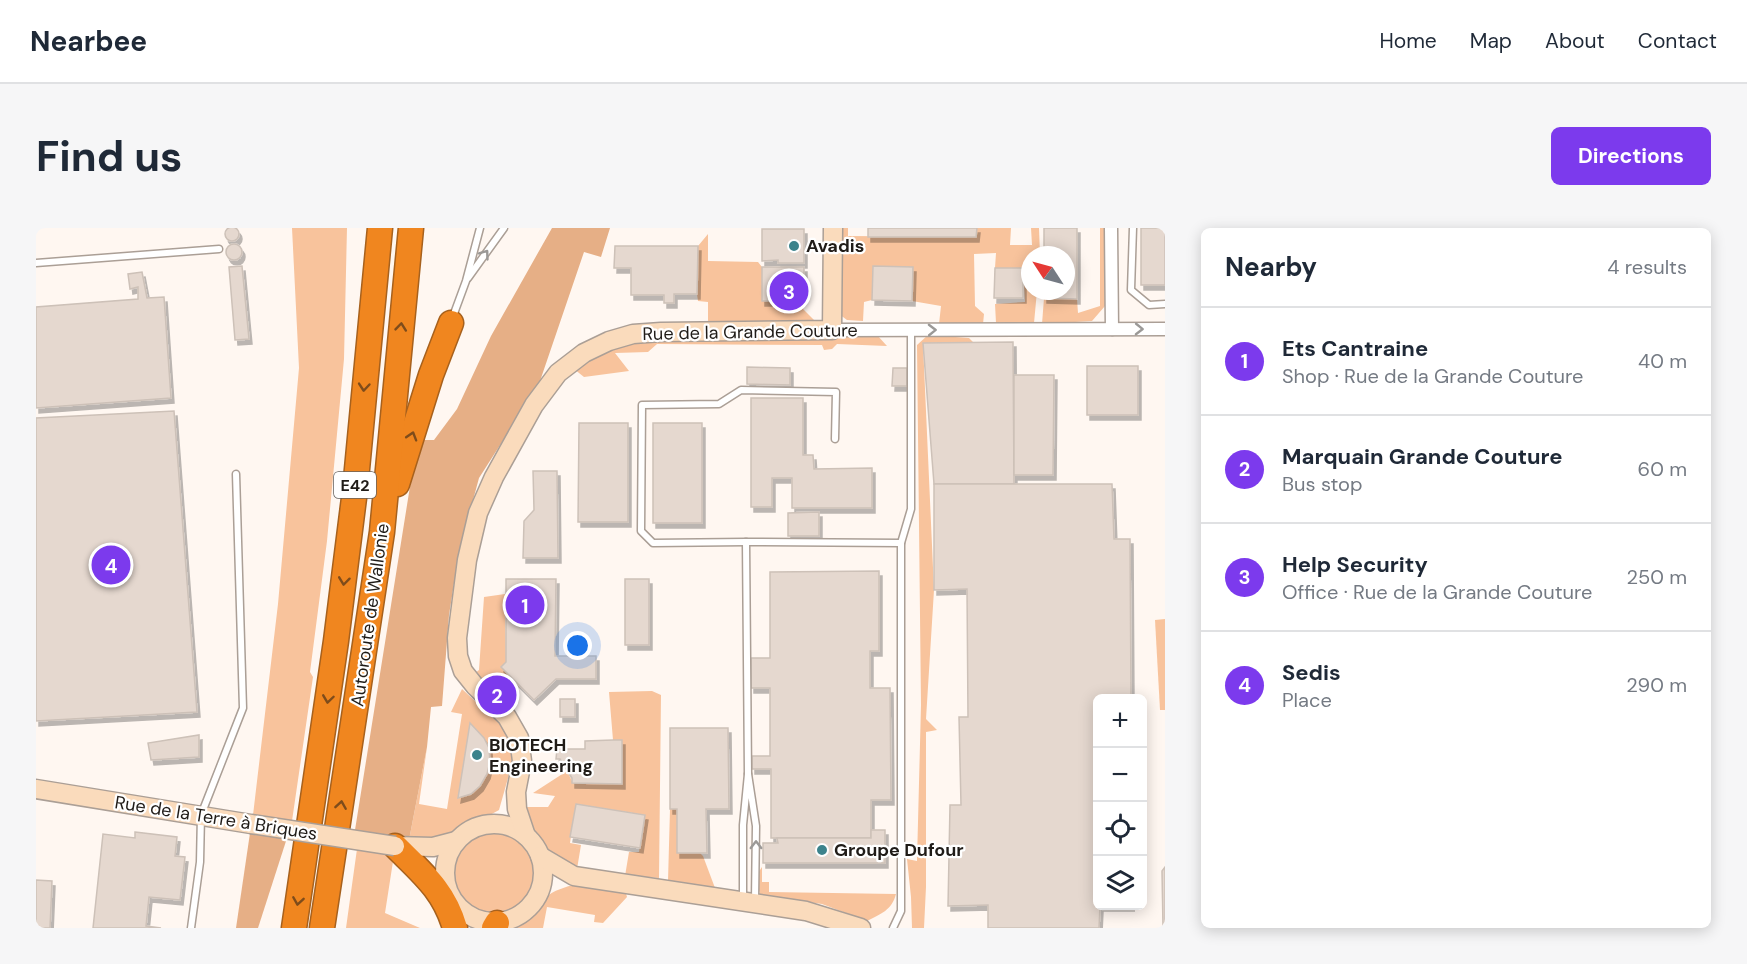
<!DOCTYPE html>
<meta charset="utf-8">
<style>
:root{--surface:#fff;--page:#f6f6f7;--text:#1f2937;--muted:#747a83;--line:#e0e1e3;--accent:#7c3aed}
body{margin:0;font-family:"DM Sans",sans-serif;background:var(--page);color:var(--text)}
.controls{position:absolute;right:18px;bottom:18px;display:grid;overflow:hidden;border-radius:9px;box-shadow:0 3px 15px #0003}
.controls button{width:54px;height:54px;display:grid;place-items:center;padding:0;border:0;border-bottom:2px solid var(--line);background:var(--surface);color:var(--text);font:30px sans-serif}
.compass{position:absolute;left:985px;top:18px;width:54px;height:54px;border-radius:50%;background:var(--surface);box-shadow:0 3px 15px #0003;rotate:306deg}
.you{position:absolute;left:542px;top:418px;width:21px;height:21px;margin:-15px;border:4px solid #fff;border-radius:50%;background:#1a73e8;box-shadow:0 0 0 9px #1a73e833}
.badge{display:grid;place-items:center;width:39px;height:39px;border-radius:50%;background:var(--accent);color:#fff;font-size:20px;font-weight:700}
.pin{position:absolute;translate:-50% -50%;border:3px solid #fff;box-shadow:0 2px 6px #0006}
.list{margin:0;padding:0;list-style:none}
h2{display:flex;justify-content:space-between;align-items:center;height:78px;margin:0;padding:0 24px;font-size:26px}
h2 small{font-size:20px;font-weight:400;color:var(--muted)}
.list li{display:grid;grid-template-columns:39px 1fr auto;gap:18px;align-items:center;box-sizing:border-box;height:108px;padding:0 24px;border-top:2px solid var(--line)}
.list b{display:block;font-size:22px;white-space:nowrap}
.list p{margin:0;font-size:20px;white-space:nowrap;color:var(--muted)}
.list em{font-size:20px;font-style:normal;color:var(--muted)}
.icon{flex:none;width:33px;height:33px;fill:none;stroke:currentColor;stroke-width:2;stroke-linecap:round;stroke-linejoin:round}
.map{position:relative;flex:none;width:1129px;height:700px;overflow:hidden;border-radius:9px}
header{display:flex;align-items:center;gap:36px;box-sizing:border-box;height:84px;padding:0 30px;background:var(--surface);border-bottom:2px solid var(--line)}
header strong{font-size:28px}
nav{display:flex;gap:33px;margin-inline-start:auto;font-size:21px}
.intro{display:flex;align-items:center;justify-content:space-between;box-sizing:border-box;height:144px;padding:0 36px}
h1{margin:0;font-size:42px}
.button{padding:15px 27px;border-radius:9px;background:var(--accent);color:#fff;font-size:21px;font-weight:700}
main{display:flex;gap:36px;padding:0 36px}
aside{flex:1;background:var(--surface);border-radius:9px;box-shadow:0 3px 15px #0003}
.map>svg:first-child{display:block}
.green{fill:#f8c39c}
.forest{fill:#e6af86}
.building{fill:#e5d8cf;stroke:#cdc1b8;stroke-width:1.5;filter:url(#shadow)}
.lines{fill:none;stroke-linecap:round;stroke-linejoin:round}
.lane-casing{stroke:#ab9f96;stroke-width:9}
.street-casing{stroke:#ab9f96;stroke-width:15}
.secondary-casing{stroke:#ab9f96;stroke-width:21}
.highway-casing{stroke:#a7611d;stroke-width:27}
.lane{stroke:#fff;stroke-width:6}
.street{stroke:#fff;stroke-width:12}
.secondary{stroke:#fadbbc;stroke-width:18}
.highway{stroke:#f0861f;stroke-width:24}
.secondary-bridge-casing{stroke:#ab9f96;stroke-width:21;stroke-linecap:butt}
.secondary-bridge{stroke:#fadbbc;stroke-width:18}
.oneway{stroke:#9b9997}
.oneway2{stroke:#7e4c1b}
.poi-dot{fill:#3c838c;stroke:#fff;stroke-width:2}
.labels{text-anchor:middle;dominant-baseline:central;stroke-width:4.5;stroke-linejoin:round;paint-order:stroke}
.shield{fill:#fff;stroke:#63605d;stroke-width:1.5}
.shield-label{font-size:16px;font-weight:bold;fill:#201c18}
.poi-label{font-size:18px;font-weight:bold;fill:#201c18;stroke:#fff;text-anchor:start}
.street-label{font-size:18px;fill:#201c18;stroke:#fff}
</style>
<header>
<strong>Nearbee</strong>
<nav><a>Home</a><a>Map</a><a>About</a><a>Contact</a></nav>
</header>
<div class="intro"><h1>Find us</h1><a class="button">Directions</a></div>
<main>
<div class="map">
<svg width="1129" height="700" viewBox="0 0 1129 700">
<defs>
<filter id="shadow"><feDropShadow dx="3" dy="5" stdDeviation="0" flood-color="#0004"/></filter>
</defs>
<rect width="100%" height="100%" fill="#fff7f1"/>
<g class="green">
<polygon points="256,0 311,0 308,131 291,313 274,444 277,449 256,593 217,587 242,376 263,140"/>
<polygon points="805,0 812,0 812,8 940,9 941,0 975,0 974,17 996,17 995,0 1003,0 1004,27 994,27 994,63 1001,63 998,95 960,95 959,76 989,74 987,40 959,40 960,25 938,26 939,78 948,86 947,96 903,96 905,78 876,73 876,39 837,38 836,72 828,74 827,93 811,92 803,86"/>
<polygon points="1064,0 1069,0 1069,78 1056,93 1006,96 1008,70 1041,71 1042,85 1064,78"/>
<polygon points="672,6 672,33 722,34 726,39 726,73 759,73 778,92 778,95 672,96 672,74 662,73 661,66 662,18"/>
<path d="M788 107H841L851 118 801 116 796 121 788 122 786 117 621 116 612 124 579 125 593 143 548 149 538 141C583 108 633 111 687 109 721 108 755 107 788 107Z"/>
<polygon points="892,107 933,110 938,115 887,116 898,362 890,491 901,502 890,504 890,659 888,700 876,700 875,669 871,631 881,633 885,477 881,117"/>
<polygon points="469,366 470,434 465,439 479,453 461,470 438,446 443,442 448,369"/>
<polygon points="1129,391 1129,482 1124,482 1119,392"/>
<path d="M426 461 476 507V536L463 582C440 595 418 604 397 619L373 612 391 519 383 576 411 581 426 486 415 484Z"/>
<polygon points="616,463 625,467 623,650 589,648 593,624 603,624 609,587 540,576 534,615 545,617 541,641 504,628 486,579 512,579 519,568 497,565 531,543 537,555 586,556 586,512 577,512 573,464"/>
<polygon points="634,581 641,581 641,625 664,625 667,628 679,660 632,653"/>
<circle cx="458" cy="646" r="42"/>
<polygon points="321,621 358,627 349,685 384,700 310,700"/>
<path d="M726 639V654H733V664L860 666C856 682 845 686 831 693L786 676 724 667 720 648Z"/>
<path d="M541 656 589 662 591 669 567 695 558 694 559 687 511 679 507 700H476C490 692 497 681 509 670 518 662 529 659 541 656Z"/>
</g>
<g class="forest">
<polygon points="516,0 574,0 565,29 548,24 503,156 443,250 423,324 413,387 406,478 395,479 391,519 373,612 319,602 380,221 384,212 398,212 421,181 455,108"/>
<polygon points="214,605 251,610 222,700 200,700"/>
</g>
<g class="building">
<circle cx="196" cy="6" r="7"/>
<polygon points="832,0 941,0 940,9 832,9"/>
<polygon points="1008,0 1041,0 1041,71 1008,70 1008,63 1030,63 1030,27 1008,27"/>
<rect x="1105" y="0" width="24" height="57"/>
<polygon points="726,1 768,1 768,35 742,35 742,32 726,33"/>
<circle cx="198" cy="24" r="8"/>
<polygon points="579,18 662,18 661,66 638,66 638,75 628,75 628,67 595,67 595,40 578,40"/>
<polygon points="206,38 213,111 199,112 193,39"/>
<polygon points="837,38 877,39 876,73 836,72"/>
<polygon points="726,39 768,39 768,68 759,68 756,73 726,73"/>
<polygon points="959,40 987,40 987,70 958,70"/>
<polygon points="106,44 111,70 128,69 135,170 0,180 0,79 102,71 102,59 94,61 92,46"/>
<polygon points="977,114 978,256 898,256 887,115"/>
<rect x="1051" y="138" width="51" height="49"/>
<polygon points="711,139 754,140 754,157 711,156"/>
<polygon points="857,140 871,140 871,158 856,158"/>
<polygon points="978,147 1018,147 1017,247 978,247"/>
<polygon points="715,170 767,170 767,227 777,227 778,241 836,240 836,280 756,280 756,250 736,250 736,279 715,279"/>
<polygon points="138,183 161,484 0,493 0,190"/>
<polygon points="543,195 592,195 592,294 542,294"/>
<rect x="617" y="195" width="49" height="100"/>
<polygon points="497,243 521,243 522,330 487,330 488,293 498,282"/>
<polygon points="898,256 1076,256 1078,311 1094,311 1095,470 1062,470 1062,678 1096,678 1064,678 1063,700 952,700 952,677 912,678 914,577 925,577 923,489 932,489 931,361 898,362"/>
<polygon points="783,284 783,308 752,308 752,285"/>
<polygon points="843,343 843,423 834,423 834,460 854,460 855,572 835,572 835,610 735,610 735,541 716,541 716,528 734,528 734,460 715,460 715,430 734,430 734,344"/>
<polygon points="470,351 520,351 519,428 560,428 560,451 520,451 498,472 465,439 470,434"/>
<rect x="589" y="351" width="24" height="66"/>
<rect x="524" y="471" width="15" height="18"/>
<polygon points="434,495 448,510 453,520 454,534 451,546 444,558 435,566 422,570"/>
<polygon points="634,500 692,500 693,581 670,581 671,625 641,625 641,581 634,581"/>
<polygon points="163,507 163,529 115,532 112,515"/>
<polygon points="577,512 586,512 586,556 536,555 536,550 524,531 520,531 521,521 549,521 549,513"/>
<polygon points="540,576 609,587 604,620 534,609"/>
<polygon points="835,602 849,602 849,635 727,635 727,615 742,615 741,610 835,610"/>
<polygon points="99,604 141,609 139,628 149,629 144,672 113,669 110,698 125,700 57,700 67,606 99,610"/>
<polygon points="1129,639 1129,700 1127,700 1126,643"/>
<polygon points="0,652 16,653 14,700 0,700"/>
</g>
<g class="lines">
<g class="lane-casing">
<g id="lane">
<polyline points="1097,0 1095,62 1113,77 1129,76"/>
<polyline points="0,35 183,21"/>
<polyline points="432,50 468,0"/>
<polyline points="416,91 430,53 444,0"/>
<polyline points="799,211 800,164 705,162 683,176 606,177 605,303 617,315 710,314 865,315"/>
<polyline points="710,314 712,546"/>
<polyline points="707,670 707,597 712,546 720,598 719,672"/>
<polyline points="155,700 164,634 165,587 207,480 200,246"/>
<polyline points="857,700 865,683 865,315 875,281 875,102"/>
</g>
</g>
<g class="street-casing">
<g id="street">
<polyline points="1075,0 1076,101"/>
<polyline points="796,102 1129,101"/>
</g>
</g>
<g class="secondary-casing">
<g id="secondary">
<polyline points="0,561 215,596"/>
<circle cx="458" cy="645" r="49"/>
<polyline points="490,608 481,581 480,564 486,533 483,510 471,489 439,458 427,443 422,428 421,410 431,332 442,285 458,249 498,177 522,145 548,125 573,113 597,106 625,104 796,102 797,0"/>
<polyline points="359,618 397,619 420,613"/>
<polyline points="504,628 538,648 770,683 825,700"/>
</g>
</g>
<g class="highway-casing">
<g id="highway">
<polyline points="361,256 395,147 415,95"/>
<path d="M359 618C386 645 408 662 419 700"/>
<polyline points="258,700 300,413 319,262 344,0"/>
<polyline points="286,700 346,304 375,0"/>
<polyline points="458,700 461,695"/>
</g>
</g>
<use href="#lane" class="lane"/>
<use href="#street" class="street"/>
<use href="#secondary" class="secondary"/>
<use href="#highway" class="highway"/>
<g class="secondary-bridge-casing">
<polyline id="secondary-bridge" points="215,596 359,618"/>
</g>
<use href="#secondary-bridge" class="secondary-bridge"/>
</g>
<defs><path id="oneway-chevron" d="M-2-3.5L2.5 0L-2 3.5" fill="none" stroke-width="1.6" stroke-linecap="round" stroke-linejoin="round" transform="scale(1.5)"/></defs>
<g class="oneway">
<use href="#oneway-chevron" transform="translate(449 26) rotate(-54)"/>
<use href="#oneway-chevron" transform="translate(1103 101) rotate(1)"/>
<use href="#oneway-chevron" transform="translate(896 102) rotate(-1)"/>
<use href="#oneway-chevron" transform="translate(720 617) rotate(-90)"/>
</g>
<g class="oneway2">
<use href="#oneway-chevron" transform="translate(365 99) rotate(-84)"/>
<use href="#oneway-chevron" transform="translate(328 159) rotate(95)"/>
<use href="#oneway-chevron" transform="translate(376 208) rotate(-73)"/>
<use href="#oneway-chevron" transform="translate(308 353) rotate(97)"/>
<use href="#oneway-chevron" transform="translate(292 471) rotate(98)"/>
<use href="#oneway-chevron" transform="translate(305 577) rotate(-81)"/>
<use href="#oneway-chevron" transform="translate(262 673) rotate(99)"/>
</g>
<g class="poi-dot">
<circle cx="758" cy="18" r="6"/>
<circle cx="441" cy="527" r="6"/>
<circle cx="786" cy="622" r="6"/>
</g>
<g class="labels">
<rect class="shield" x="298" y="244" width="42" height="26" rx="4.5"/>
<g class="shield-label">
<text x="319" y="257">E42</text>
</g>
<g class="poi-label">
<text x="770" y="18">Avadis</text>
<text x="453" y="517">BIOTECH<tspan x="453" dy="21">Engineering</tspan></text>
<text x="798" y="622">Groupe Dufour</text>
</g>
<g class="street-label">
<text transform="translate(714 104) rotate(-1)">Rue de la Grande Couture</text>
<text transform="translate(334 387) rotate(-82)">Autoroute de Wallonie</text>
<text transform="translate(180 590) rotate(9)">Rue de la Terre à Briques</text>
</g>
</g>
</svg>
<div class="controls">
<button>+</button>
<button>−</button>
<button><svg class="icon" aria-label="locate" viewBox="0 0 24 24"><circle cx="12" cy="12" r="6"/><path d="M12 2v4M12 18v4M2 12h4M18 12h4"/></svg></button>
<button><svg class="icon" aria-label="layers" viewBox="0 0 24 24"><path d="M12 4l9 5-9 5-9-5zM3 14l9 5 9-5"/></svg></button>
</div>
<svg class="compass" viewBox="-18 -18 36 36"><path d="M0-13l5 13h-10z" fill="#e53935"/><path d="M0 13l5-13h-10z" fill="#747a83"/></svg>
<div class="you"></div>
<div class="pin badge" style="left:489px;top:377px">1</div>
<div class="pin badge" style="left:461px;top:467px">2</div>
<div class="pin badge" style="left:753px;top:63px">3</div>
<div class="pin badge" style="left:75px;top:337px">4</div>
</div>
<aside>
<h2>Nearby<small>4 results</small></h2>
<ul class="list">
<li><span class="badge">1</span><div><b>Ets Cantraine</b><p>Shop · Rue de la Grande Couture</p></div><em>40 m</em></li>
<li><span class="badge">2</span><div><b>Marquain Grande Couture</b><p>Bus stop</p></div><em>60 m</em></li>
<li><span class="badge">3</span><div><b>Help Security</b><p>Office · Rue de la Grande Couture</p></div><em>250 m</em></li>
<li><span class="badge">4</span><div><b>Sedis</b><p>Place</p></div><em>290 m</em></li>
</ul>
</aside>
</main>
